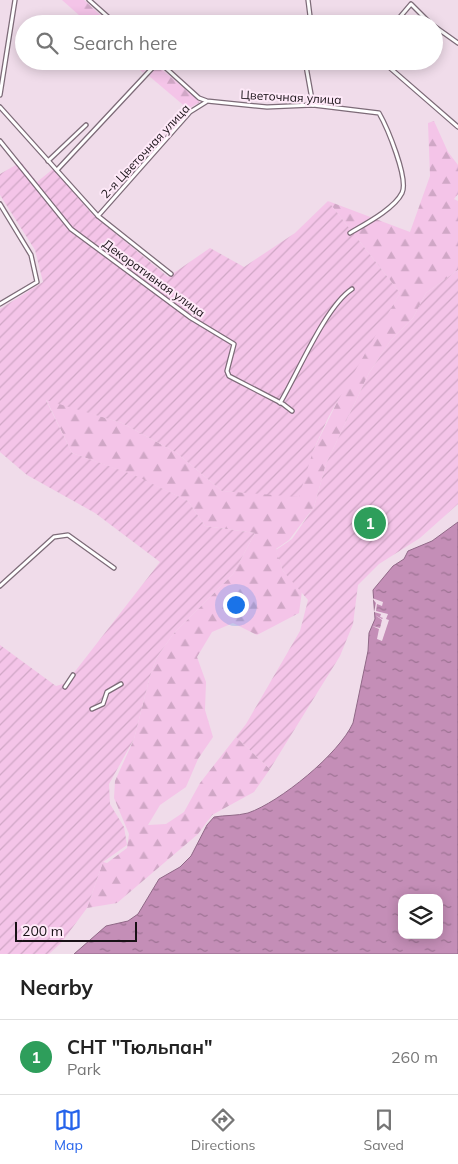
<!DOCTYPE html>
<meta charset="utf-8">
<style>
:root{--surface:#fff;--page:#f6f6f6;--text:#222;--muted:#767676;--line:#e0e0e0;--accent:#2563eb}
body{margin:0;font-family:Mulish,sans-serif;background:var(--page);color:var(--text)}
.controls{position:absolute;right:15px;bottom:15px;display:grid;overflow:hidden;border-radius:10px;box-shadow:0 2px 12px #0003}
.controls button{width:45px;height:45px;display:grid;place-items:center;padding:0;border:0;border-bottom:1px solid var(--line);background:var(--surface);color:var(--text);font:25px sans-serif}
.scale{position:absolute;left:15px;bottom:12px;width:122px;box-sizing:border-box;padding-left:5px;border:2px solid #181116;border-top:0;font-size:14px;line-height:18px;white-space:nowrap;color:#181116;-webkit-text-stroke:4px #fee9f8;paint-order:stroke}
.you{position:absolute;left:235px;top:604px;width:18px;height:18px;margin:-12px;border:4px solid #fff;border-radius:50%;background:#1a73e8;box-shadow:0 0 0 8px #1a73e833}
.badge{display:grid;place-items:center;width:32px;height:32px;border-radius:50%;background:var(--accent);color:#fff;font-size:16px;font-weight:700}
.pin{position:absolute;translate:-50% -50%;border:2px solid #fff;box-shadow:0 1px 5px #0006}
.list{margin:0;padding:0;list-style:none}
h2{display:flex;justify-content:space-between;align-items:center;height:65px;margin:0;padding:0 20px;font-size:21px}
h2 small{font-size:16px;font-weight:400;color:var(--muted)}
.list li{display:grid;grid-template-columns:32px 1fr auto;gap:15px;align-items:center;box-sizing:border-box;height:75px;padding:0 20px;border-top:1px solid var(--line)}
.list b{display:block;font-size:19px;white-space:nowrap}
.list p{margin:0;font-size:16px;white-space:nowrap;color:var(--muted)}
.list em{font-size:16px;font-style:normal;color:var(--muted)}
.icon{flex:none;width:28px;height:28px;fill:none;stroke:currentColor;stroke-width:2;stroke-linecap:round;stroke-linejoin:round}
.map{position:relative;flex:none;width:458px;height:954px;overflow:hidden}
.search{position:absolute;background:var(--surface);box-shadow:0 2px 12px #0003;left:15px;right:15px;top:15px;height:55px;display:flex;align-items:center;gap:12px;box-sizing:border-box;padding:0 18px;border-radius:28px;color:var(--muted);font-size:19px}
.sheet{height:140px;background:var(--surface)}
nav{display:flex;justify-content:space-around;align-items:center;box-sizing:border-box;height:70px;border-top:1px solid var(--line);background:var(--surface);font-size:14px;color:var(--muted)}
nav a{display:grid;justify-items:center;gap:2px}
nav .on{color:var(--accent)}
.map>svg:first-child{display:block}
.forest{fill:url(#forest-firs)}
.garden{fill:url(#garden-furrows)}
.water{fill:url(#water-ripples);stroke:#906887;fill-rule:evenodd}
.pier{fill:#f0dcea}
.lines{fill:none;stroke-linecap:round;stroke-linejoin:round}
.minor-casing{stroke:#7d6b78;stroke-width:5.5}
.minor{stroke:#fff;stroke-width:3}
.labels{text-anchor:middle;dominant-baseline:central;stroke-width:4;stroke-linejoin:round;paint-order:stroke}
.street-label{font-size:12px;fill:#181116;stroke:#fee9f8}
</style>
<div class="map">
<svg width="458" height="954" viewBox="0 0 458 954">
<defs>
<pattern id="forest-firs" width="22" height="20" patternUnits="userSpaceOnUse" patternTransform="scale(1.25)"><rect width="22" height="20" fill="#f4c4e8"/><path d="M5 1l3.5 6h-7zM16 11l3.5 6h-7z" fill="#d0a7c6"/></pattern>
<pattern id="garden-furrows" width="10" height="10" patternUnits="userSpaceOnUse" patternTransform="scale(1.25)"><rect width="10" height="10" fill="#f4c4e8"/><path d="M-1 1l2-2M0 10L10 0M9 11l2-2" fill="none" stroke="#d0a7c6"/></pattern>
<pattern id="water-ripples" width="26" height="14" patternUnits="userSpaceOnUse" patternTransform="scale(1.25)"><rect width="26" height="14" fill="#c48eb7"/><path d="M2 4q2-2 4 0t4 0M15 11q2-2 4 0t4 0" fill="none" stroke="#9e7394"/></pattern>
</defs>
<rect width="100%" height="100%" fill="#f0dcea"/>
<g class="forest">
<polygon points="62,0 84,0 110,24 89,24"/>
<polygon points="131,61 152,61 153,62 143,73"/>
<polygon points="158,66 200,102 188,109 149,76"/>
<polygon points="434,121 448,152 458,165 458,194 454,199 458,201 458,270 426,293 413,318 391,340 369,373 326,464 314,507 289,540 276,549 283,571 302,591 299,613 257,635 233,623 212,632 197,657 206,682 205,710 213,737 198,759 186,787 160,805 148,825 166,824 184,812 200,783 236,737 270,769 254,792 212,815 198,834 117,903 87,908 103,862 107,863 127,848 129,834 114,798 115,781 134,739 150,676 157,657 174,633 233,574 255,533 205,526 188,501 133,475 72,453 46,399 122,423 177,453 222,491 256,493 313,451 348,380 400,293 328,201 410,232 430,176 428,123"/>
</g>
<g class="garden">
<polygon points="21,162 37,182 53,169 92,214 168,277 210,248 244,267 295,233 328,201 400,293 329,416 313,451 299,497 222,491 177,453 122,423 46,400 72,453 134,475 188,501 205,526 255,533 233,574 174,633 157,657 150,676 134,739 109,784 110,804 124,827 127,845 103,862 87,908 61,943 49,954 0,954 0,645 56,686 66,683 160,562 95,513 27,475 0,452 0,309 43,282 35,250 0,195 0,174"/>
<polygon points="458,270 458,504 420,538 379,564 358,585 353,624 340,656 270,769 236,737 246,724 300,631 308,600 283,571 276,550 292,539 314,507 326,464 369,373 391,340 413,318 426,293"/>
</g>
<path class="water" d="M458 522V954H74L106 926 128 921 138 914 159 879 180 867 191 856 207 825 214 817C225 815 237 816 248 813 280 802 339 754 353 723L368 651 369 633 375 619 373 590 393 566 404 559 408 551 432 541ZM402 898H439V935H402Z"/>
<polygon class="pier" points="372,598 383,602 382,606 377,604 376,611 388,614 386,619 389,620 382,641 377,639 379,629 372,626 380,628 382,620 375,615 382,619 383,618 380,617 381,614 374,612 376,603"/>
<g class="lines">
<g class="minor-casing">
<g id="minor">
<polyline points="89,0 116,24"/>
<polyline points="308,0 311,24"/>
<polyline points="394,24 411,4 431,24"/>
<polyline points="434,26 458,43"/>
<path d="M158 61 199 98 207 101 267 107 313 105 379 113C387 127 409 179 402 193 394 209 365 224 350 233"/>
<polyline points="307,61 306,66 313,105"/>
<polyline points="382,61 458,127"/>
<polyline points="0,95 15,0"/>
<polyline points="0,107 98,216 171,274"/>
<polyline points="0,141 71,229 191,318 234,344 227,371 229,376 283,404 292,411"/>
<polyline points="48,161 86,125"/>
<polyline points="57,170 158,62"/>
<polyline points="0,204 31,255 37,282 0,304"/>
<polyline points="98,216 190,112 206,102"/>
<path d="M280 403C298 373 325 307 352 289"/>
<polyline points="0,586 54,537 68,535 114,568"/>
<polyline points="65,687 73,675"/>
<polyline points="92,709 103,704 107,692 121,684"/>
</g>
</g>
<use href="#minor" class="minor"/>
</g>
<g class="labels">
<g class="street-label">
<text transform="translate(291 97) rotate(3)">Цветочная улица</text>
<text transform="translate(145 151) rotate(-47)">2-я Цветочная улица</text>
<text transform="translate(154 278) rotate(36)">Декоративная улица</text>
</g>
</g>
</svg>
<div class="controls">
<button><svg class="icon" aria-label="layers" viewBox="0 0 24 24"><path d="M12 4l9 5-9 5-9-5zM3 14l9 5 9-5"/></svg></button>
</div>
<div class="scale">200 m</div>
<div class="you"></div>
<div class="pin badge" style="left:370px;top:523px;background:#2e9e5b">1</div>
<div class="search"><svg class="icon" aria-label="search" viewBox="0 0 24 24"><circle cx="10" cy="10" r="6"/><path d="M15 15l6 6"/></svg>Search here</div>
</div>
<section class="sheet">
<h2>Nearby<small></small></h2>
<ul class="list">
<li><span class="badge" style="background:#2e9e5b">1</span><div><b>СНТ &quot;Тюльпан&quot;</b><p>Park</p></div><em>260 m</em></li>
</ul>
</section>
<nav>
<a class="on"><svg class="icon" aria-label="map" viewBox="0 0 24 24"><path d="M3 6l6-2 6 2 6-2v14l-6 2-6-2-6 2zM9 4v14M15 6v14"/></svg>Map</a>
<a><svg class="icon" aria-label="directions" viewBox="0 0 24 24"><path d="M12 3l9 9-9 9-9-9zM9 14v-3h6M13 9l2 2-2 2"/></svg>Directions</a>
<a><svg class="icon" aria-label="saved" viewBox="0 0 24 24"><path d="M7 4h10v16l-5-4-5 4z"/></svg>Saved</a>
</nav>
